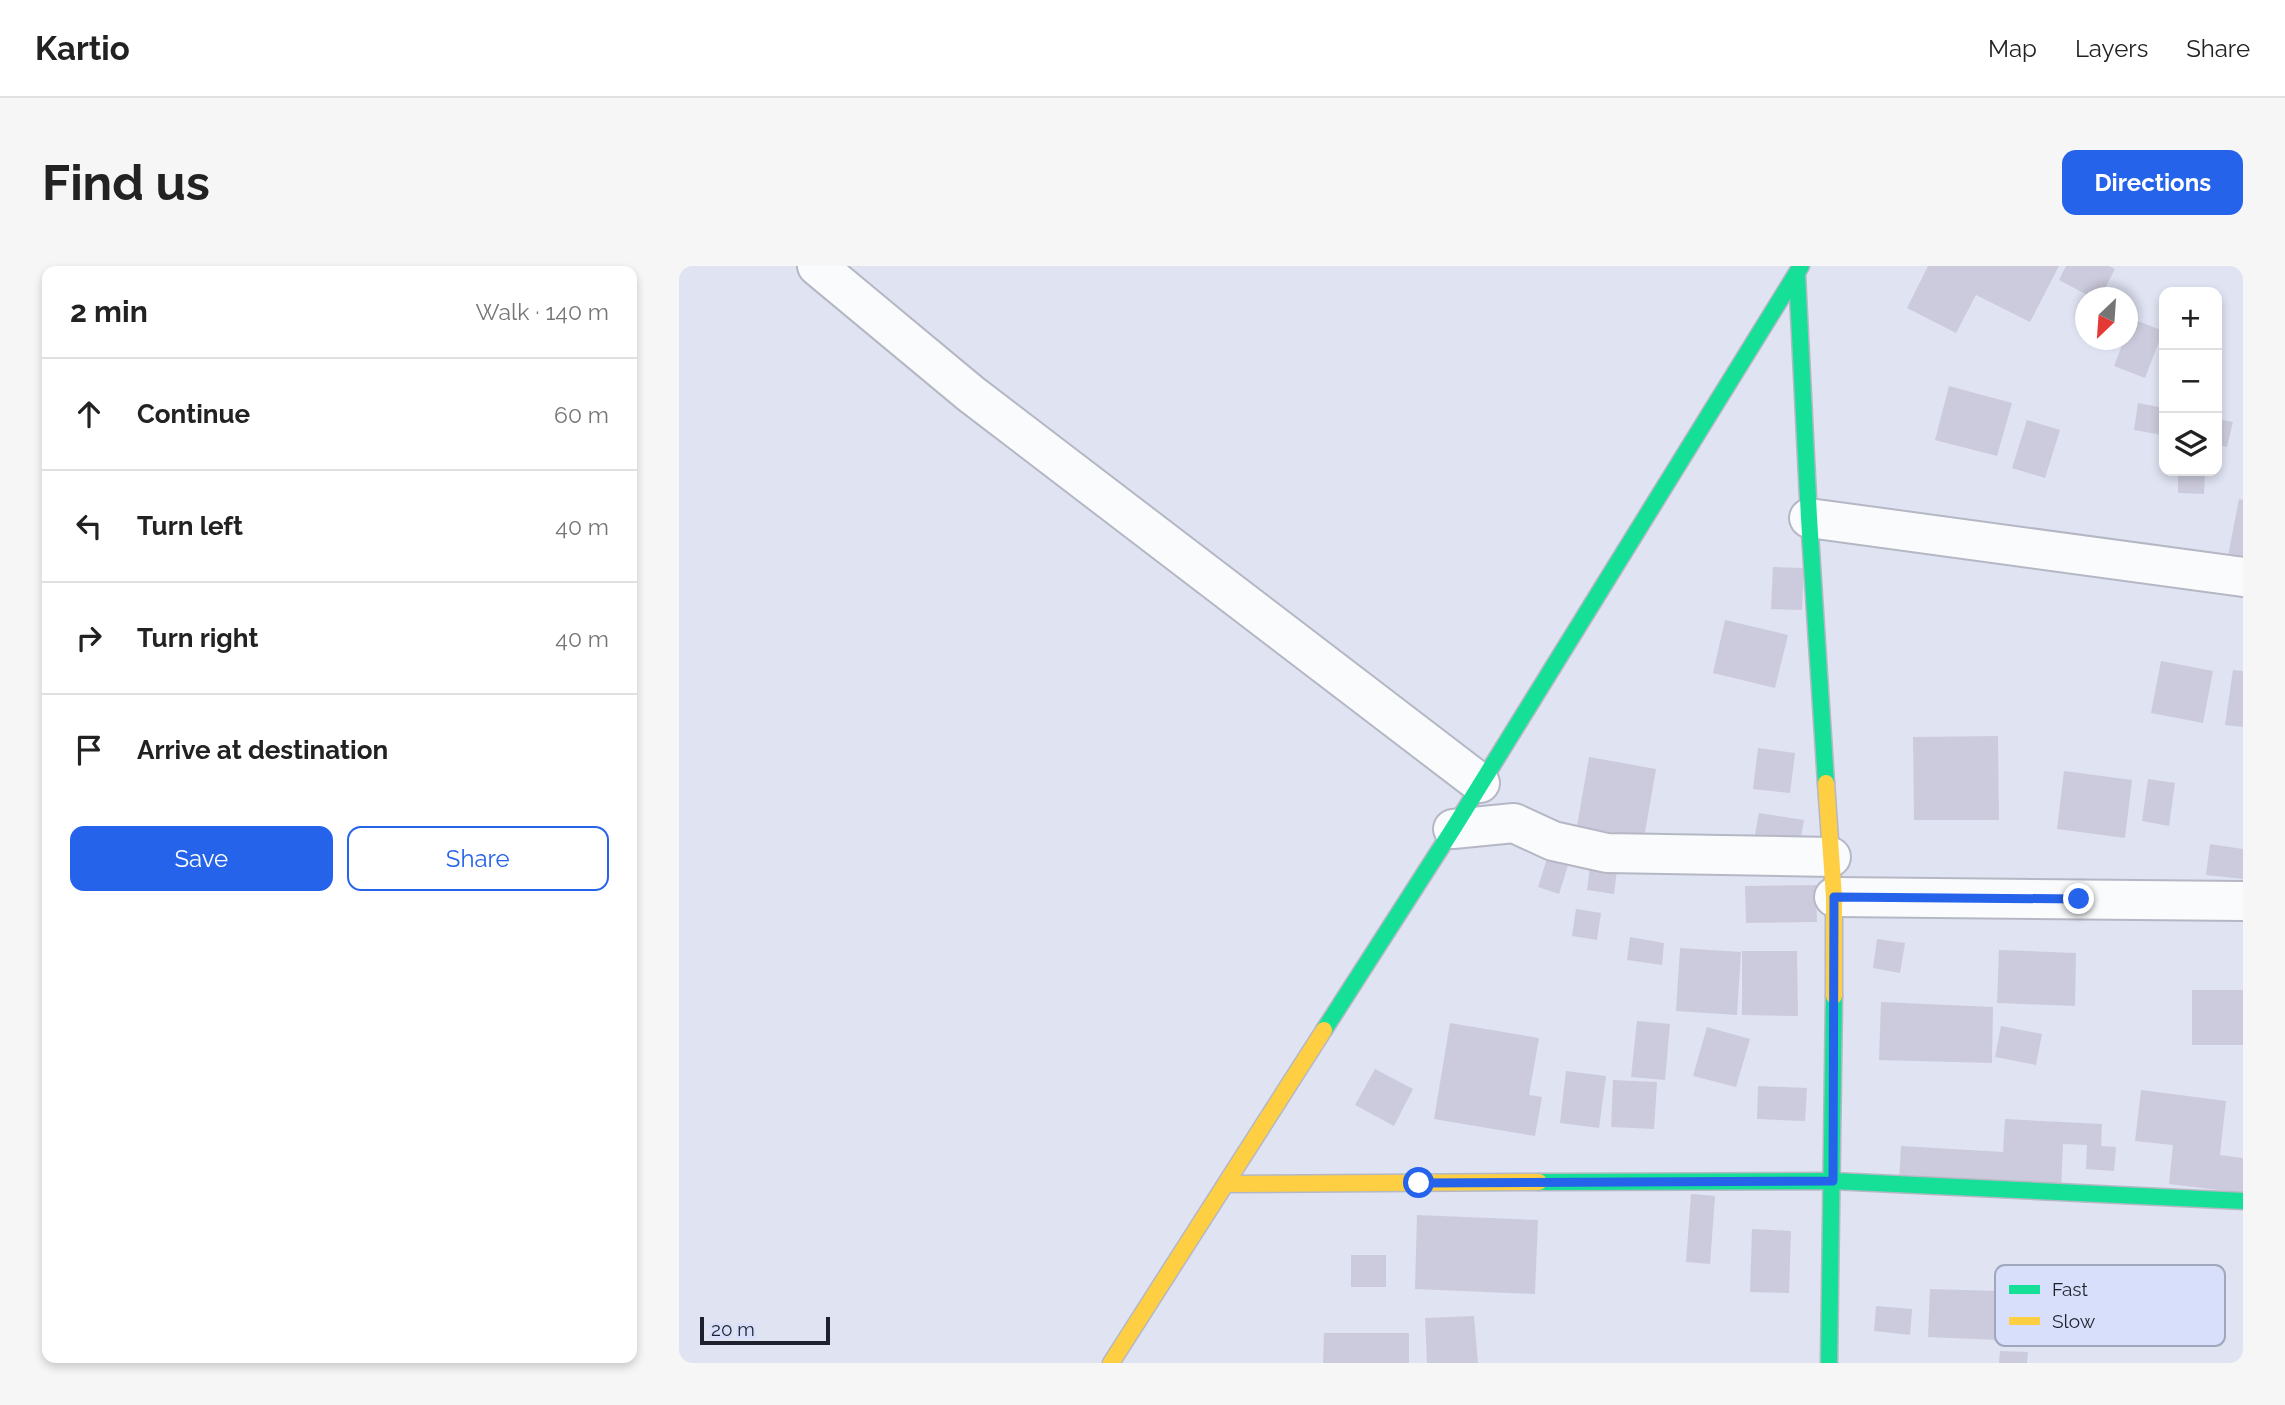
<!DOCTYPE html>
<meta charset="utf-8">
<style>
:root{--surface:#fff;--page:#f6f6f6;--text:#222;--muted:#767676;--line:#e0e0e0;--accent:#2563eb}
body{margin:0;font-family:Raleway,sans-serif;background:var(--page);color:var(--text)}
.controls{position:absolute;right:21px;top:21px;display:grid;overflow:hidden;border-radius:14px;box-shadow:0 4px 10px #0003}
.controls button{width:63px;height:63px;display:grid;place-items:center;padding:0;border:0;border-bottom:2px solid var(--line);background:var(--surface);color:var(--text);font:35px sans-serif}
.compass{position:absolute;left:1396px;top:21px;width:63px;height:63px;border-radius:50%;background:var(--surface);box-shadow:0 4px 10px #0003;rotate:205deg}
.scale{position:absolute;left:21px;bottom:18px;width:130px;box-sizing:border-box;padding-left:7px;border:4px solid #1e212d;border-top:0;font-size:19px;line-height:24px;white-space:nowrap;color:#1e212d;-webkit-text-stroke:5px #d7dffa;paint-order:stroke}
.stop{position:absolute;width:21px;height:21px;margin:-16px;border:5px solid #2563eb;border-radius:50%;background:#fff}
.stop.end{background:#2563eb;border-color:#fff;box-shadow:0 2px 7px #0008}
.list{margin:0;padding:0;list-style:none}
h2{display:flex;justify-content:space-between;align-items:center;height:91px;margin:0;padding:0 28px;font-size:30px}
h2 small{font-size:23px;font-weight:400;color:var(--muted)}
.list li{display:grid;grid-template-columns:46px 1fr auto;gap:21px;align-items:center;box-sizing:border-box;height:112px;padding:0 28px;border-top:2px solid var(--line)}
.list b{display:block;font-size:26px;white-space:nowrap}
.list em{font-size:23px;font-style:normal;color:var(--muted)}
.actions{display:flex;gap:14px;padding:21px 28px}
.actions a{flex:1;padding:16px 0;border:2px solid var(--accent);border-radius:14px;text-align:center;font-size:24px;color:var(--accent)}
.actions .main{background:var(--accent);color:#fff}
.icon{flex:none;width:38px;height:38px;fill:none;stroke:currentColor;stroke-width:2;stroke-linecap:round;stroke-linejoin:round}
.map{position:relative;flex:none;width:1564px;height:1097px;overflow:hidden;border-radius:14px}
header{display:flex;align-items:center;gap:42px;box-sizing:border-box;height:98px;padding:0 35px;background:var(--surface);border-bottom:2px solid var(--line)}
header strong{font-size:33px}
nav{display:flex;gap:38px;margin-inline-start:auto;font-size:24px}
.intro{display:flex;align-items:center;justify-content:space-between;box-sizing:border-box;height:168px;padding:0 42px}
h1{margin:0;font-size:49px}
.button{padding:18px 32px;border-radius:14px;background:var(--accent);color:#fff;font-size:24px;font-weight:700}
main{display:flex;gap:42px;padding:0 42px}
aside{flex:1;background:var(--surface);border-radius:14px;box-shadow:0 4px 10px #0003}
.map>svg:first-child{display:block}
.building{fill:#cccbdd}
.lines{fill:none;stroke-linecap:round;stroke-linejoin:round}
.street-casing{stroke:#b5b8c4;stroke-width:42}
.fast-casing{stroke:#b5b8c4;stroke-width:19}
.slow-casing{stroke:#b5b8c4;stroke-width:19}
.street{stroke:#fafbfd;stroke-width:38}
.fast{stroke:#16e098;stroke-width:16}
.slow{stroke:#ffcf43;stroke-width:16}
.route{stroke:#2563eb;stroke-width:9}
.key{fill:#d7dffa;stroke:#a0a6bc;stroke-width:2}
.key-label{font-size:19px;fill:#1e212d}
</style>
<header>
<strong>Kartio</strong>
<nav><a>Map</a><a>Layers</a><a>Share</a></nav>
</header>
<div class="intro"><h1>Find us</h1><a class="button">Directions</a></div>
<main>
<aside>
<h2>2 min<small>Walk · 140 m</small></h2>
<ul class="list">
<li><svg class="icon" aria-label="ahead" viewBox="0 0 24 24"><path d="M12 20V5M6 11l6-6 6 6"/></svg><div><b>Continue</b></div><em>60 m</em></li>
<li><svg class="icon" aria-label="left" viewBox="0 0 24 24"><path d="M17 20v-9H6M10 6l-5 5 5 5"/></svg><div><b>Turn left</b></div><em>40 m</em></li>
<li><svg class="icon" aria-label="right" viewBox="0 0 24 24"><path d="M7 20v-9h11M14 6l5 5-5 5"/></svg><div><b>Turn right</b></div><em>40 m</em></li>
<li><svg class="icon" aria-label="arrive" viewBox="0 0 24 24"><path d="M6 21V4h12l-3 4 3 4H6"/></svg><div><b>Arrive at destination</b></div></li>
</ul>
<div class="actions"><a class="main">Save</a><a>Share</a></div>
</aside>
<div class="map">
<svg width="1564" height="1097" viewBox="0 0 1564 1097">
<rect width="100%" height="100%" fill="#dfe3f2"/>
<g class="building">
<polygon points="1249,0 1380,0 1351,56 1297,29 1277,67 1228,42"/>
<polygon points="1387,0 1430,0 1436,3 1421,32 1414,32 1380,14"/>
<polygon points="1454,53 1484,65 1466,112 1435,100 1445,74 1448,74 1448,66"/>
<polygon points="1270,120 1333,137 1318,190 1256,174"/>
<polygon points="1459,137 1485,142 1483,169 1455,164"/>
<polygon points="1538,153 1554,156 1548,181 1538,179"/>
<polygon points="1348,154 1381,164 1366,212 1333,202"/>
<polygon points="1499,205 1526,205 1525,228 1499,227"/>
<polygon points="1560,233 1564,234 1564,292 1549,290"/>
<polygon points="1094,301 1125,302 1123,344 1092,343"/>
<polygon points="1046,354 1109,369 1096,422 1034,407"/>
<polygon points="1482,395 1534,405 1524,457 1472,447"/>
<polygon points="1554,404 1564,405 1564,461 1546,459"/>
<polygon points="1319,470 1320,554 1235,554 1234,471"/>
<polygon points="1079,482 1116,487 1111,527 1074,523"/>
<polygon points="910,491 977,503 965,572 898,560"/>
<polygon points="1385,505 1453,514 1446,572 1378,563"/>
<polygon points="1469,513 1496,517 1490,560 1463,555"/>
<polygon points="1080,547 1125,554 1119,587 1074,579"/>
<polygon points="1531,578 1564,583 1564,613 1527,609"/>
<polygon points="871,583 892,590 880,628 859,621"/>
<polygon points="912,593 939,596 935,628 908,624"/>
<polygon points="1137,619 1138,656 1067,657 1066,620"/>
<polygon points="897,643 922,647 918,674 893,670"/>
<polygon points="951,671 985,677 983,699 948,694"/>
<polygon points="1198,673 1226,677 1221,707 1194,702"/>
<polygon points="1001,682 1062,686 1058,749 997,745"/>
<polygon points="1320,684 1397,687 1396,740 1318,737"/>
<polygon points="1063,685 1118,685 1119,750 1063,749"/>
<rect x="1513" y="724" width="51" height="55"/>
<polygon points="1202,736 1314,741 1313,797 1200,794"/>
<polygon points="958,755 991,758 986,814 952,811"/>
<polygon points="771,757 860,772 850,829 863,831 856,870 755,853"/>
<polygon points="1322,760 1363,768 1357,799 1316,791"/>
<polygon points="1028,761 1071,773 1057,821 1014,810"/>
<polygon points="696,803 734,823 715,860 676,839"/>
<polygon points="887,805 927,810 920,862 881,857"/>
<polygon points="934,814 978,816 975,863 932,861"/>
<polygon points="1079,820 1128,822 1126,855 1078,853"/>
<polygon points="1462,824 1547,835 1541,889 1564,892 1564,927 1490,918 1494,879 1456,875"/>
<polygon points="1326,853 1423,858 1422,880 1437,881 1435,905 1407,903 1408,879 1384,878 1382,925 1220,917 1222,880 1324,886"/>
<polygon points="1012,928 1036,930 1031,998 1007,996"/>
<polygon points="738,949 859,954 856,1028 736,1023"/>
<polygon points="1073,963 1112,965 1110,1027 1071,1026"/>
<rect x="672" y="989" width="35" height="32"/>
<polygon points="1251,1023 1320,1025 1319,1074 1249,1071"/>
<polygon points="1197,1040 1233,1043 1231,1069 1195,1065"/>
<polygon points="795,1050 799,1097 748,1097 746,1052"/>
<polygon points="645,1067 730,1067 730,1097 644,1097"/>
<polygon points="1321,1085 1349,1086 1348,1097 1320,1097"/>
</g>
<g class="lines">
<g class="street-casing">
<g id="street">
<polyline points="138,0 292,128 801,517"/>
<polyline points="1130,252 1564,311"/>
<polyline points="774,563 835,557 874,575 928,587 1152,591"/>
<polyline points="1155,631 1564,635"/>
</g>
</g>
<g class="fast-casing">
<g id="fast">
<polyline points="1118,8 1130,252 1147,517"/>
<polyline points="645,764 774,563 1122,0"/>
<polyline points="860,916 1154,915 1564,935"/>
<polyline points="1150,1097 1155,730"/>
</g>
</g>
<g class="slow-casing">
<g id="slow">
<polyline points="1147,517 1155,631 1155,730"/>
<polyline points="547,918 860,916"/>
<polyline points="432,1097 645,764"/>
</g>
</g>
<use href="#street" class="street"/>
<use href="#fast" class="fast"/>
<use href="#slow" class="slow"/>
</g>
<g class="lines">
<polyline class="route" points="740,917 1154,915 1155,631 1400,633"/>
</g>
<rect x="1316" y="999" width="230" height="81" rx="10" class="key"/>
<rect x="1330" y="1019" width="31" height="9" fill="#16e098"/>
<rect x="1330" y="1051" width="31" height="8" fill="#ffcf43"/>
<g class="key-label">
<text x="1373" y="1030">Fast</text>
<text x="1373" y="1062">Slow</text>
</g>
</svg>
<div class="controls">
<button>+</button>
<button>−</button>
<button><svg class="icon" aria-label="layers" viewBox="0 0 24 24"><path d="M12 4l9 5-9 5-9-5zM3 14l9 5 9-5"/></svg></button>
</div>
<svg class="compass" viewBox="-18 -18 36 36"><path d="M0-13l5 13h-10z" fill="#e53935"/><path d="M0 13l5-13h-10z" fill="#767676"/></svg>
<div class="scale">20 m</div>
<div class="stop" style="left:740px;top:917px"></div>
<div class="stop end" style="left:1400px;top:633px"></div>
</div>
</main>
